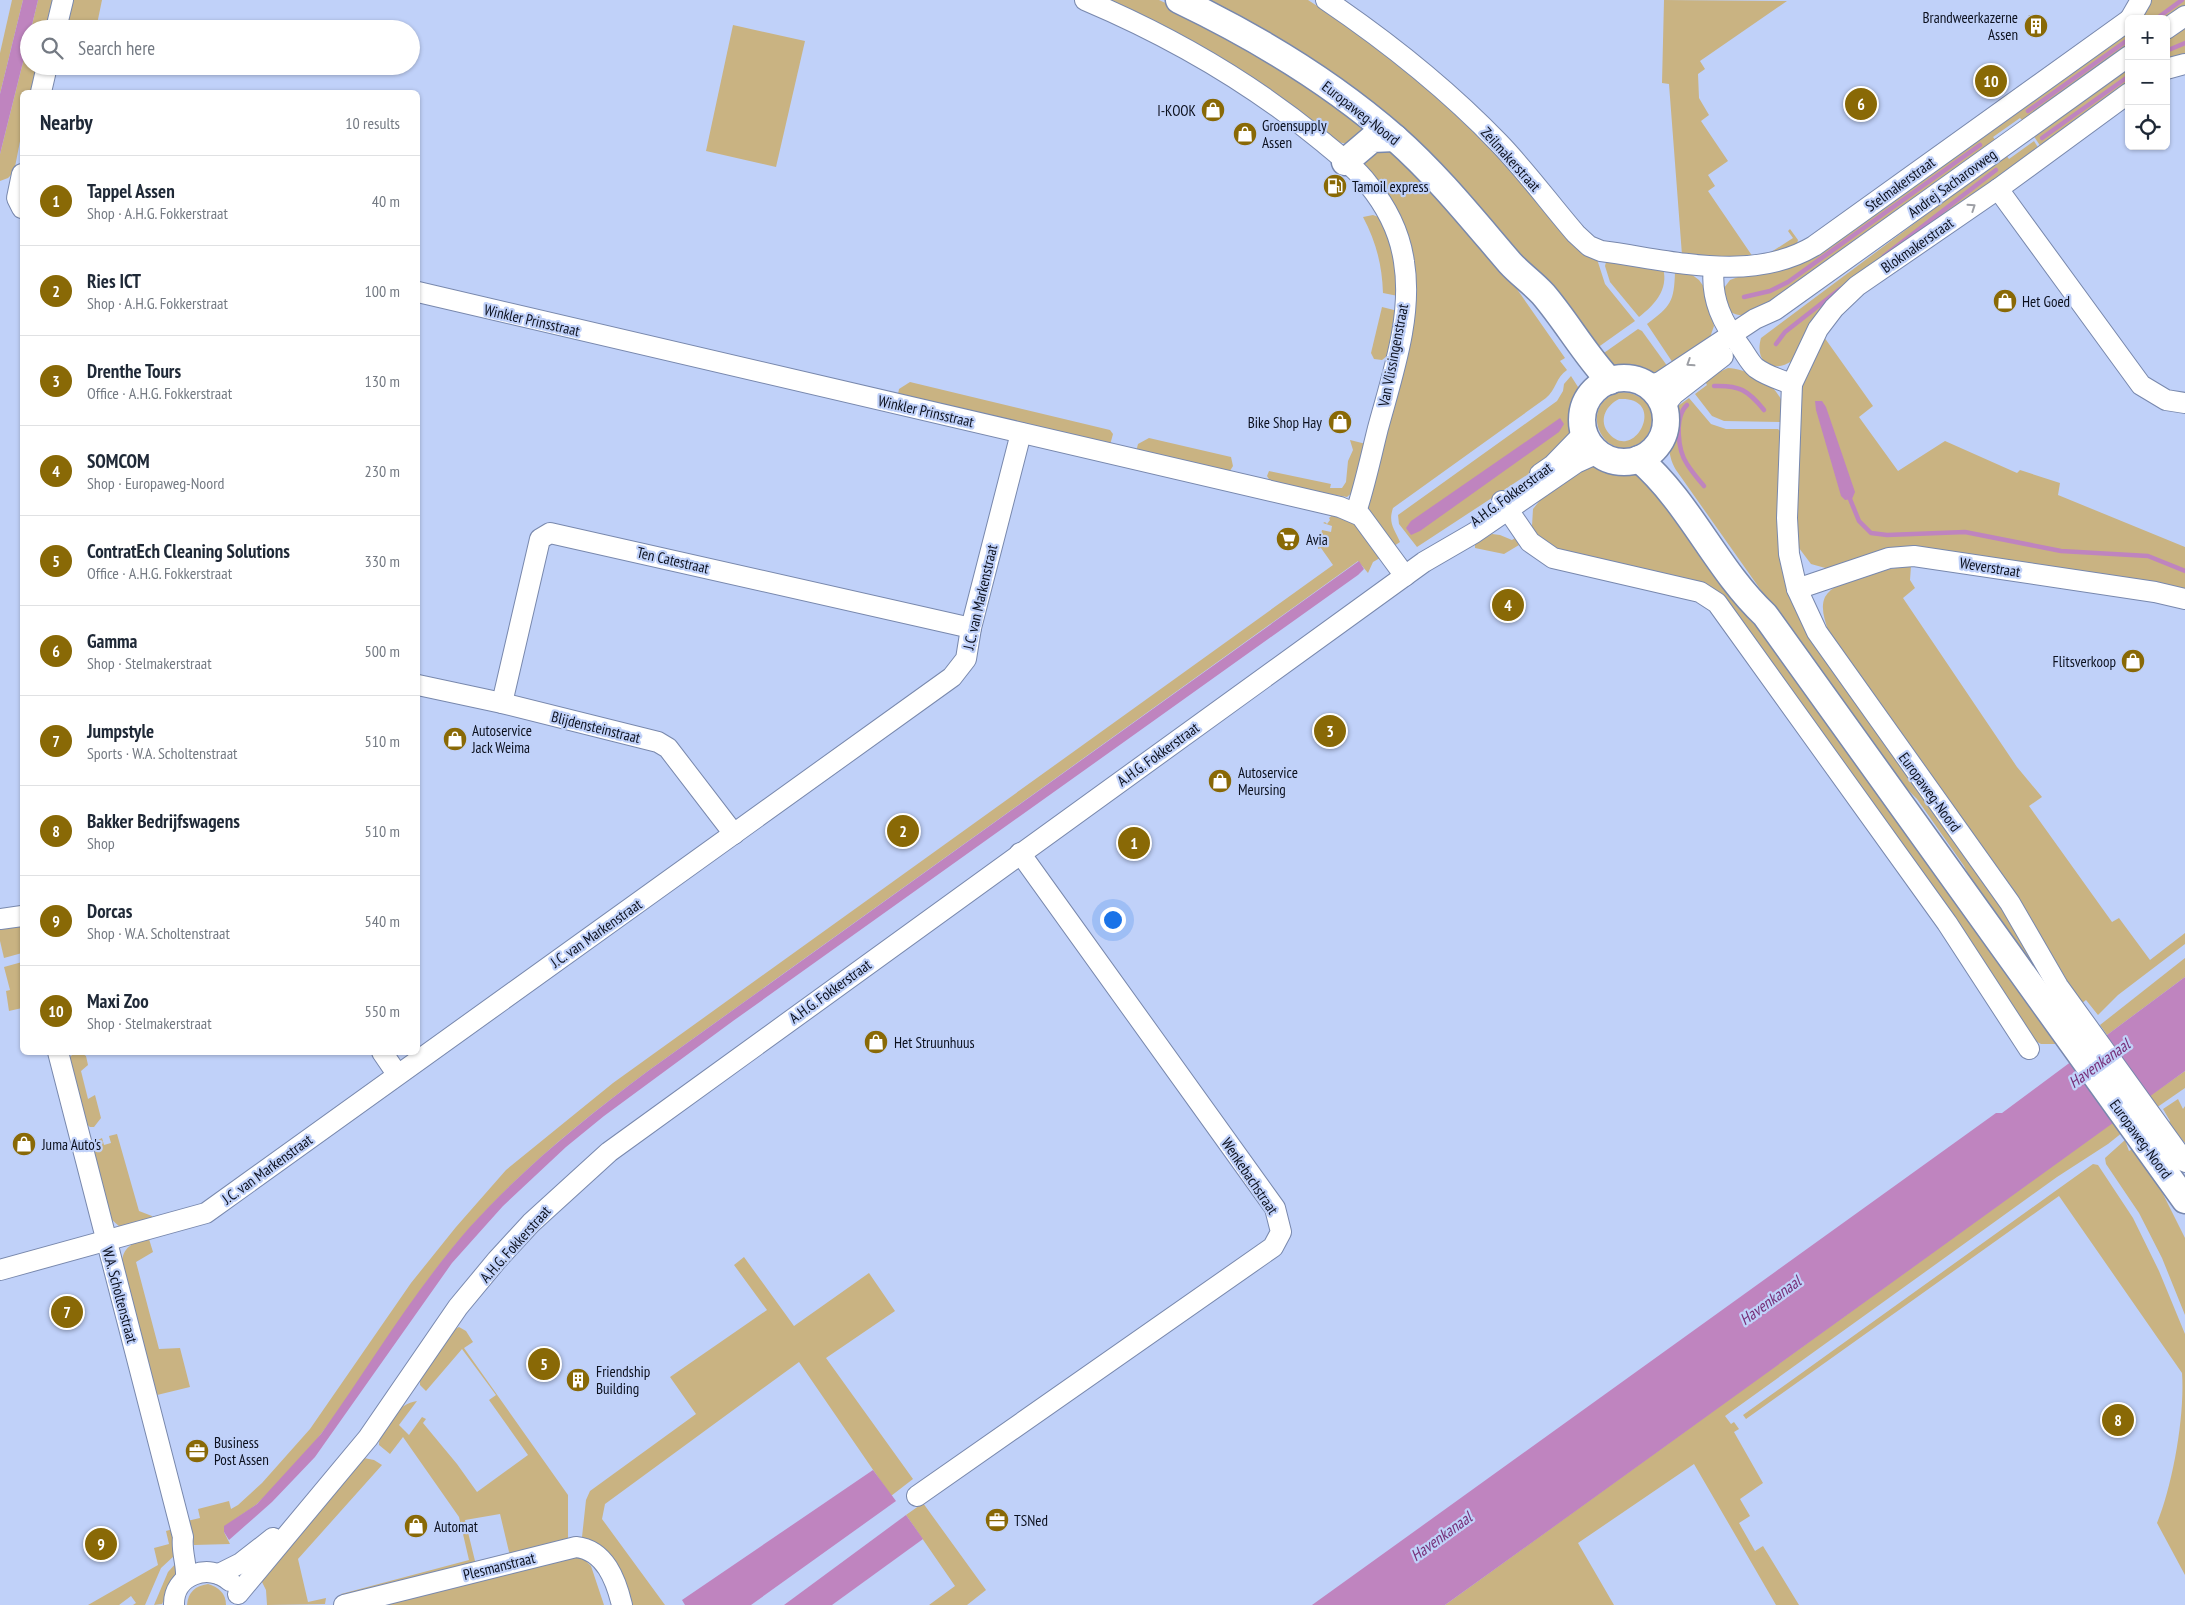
<!DOCTYPE html>
<meta charset="utf-8">
<style>
:root{--surface:#fff;--page:#f2f2f3;--text:#1f2937;--muted:#747a83;--line:#e0e1e3;--accent:#896906}
body{margin:0;font-family:"PT Sans Narrow",sans-serif;background:var(--page);color:var(--text)}
.controls{position:absolute;right:15px;top:15px;display:grid;overflow:hidden;border-radius:8px;box-shadow:0 1px 4px #0004}
.controls button{width:45px;height:45px;display:grid;place-items:center;padding:0;border:0;border-bottom:1px solid var(--line);background:var(--surface);color:var(--text);font:25px sans-serif}
.you{position:absolute;left:1112px;top:919px;width:18px;height:18px;margin:-12px;border:4px solid #fff;border-radius:50%;background:#1a73e8;box-shadow:0 0 0 8px #1a73e833}
.badge{display:grid;place-items:center;width:32px;height:32px;border-radius:50%;background:var(--accent);color:#fff;font-size:16px;font-weight:700}
.pin{position:absolute;translate:-50% -50%;border:2px solid #fff;box-shadow:0 1px 5px #0006}
.list{margin:0;padding:0;list-style:none}
h2{display:flex;justify-content:space-between;align-items:center;height:65px;margin:0;padding:0 20px;font-size:21px}
h2 small{font-size:16px;font-weight:400;color:var(--muted)}
.list li{display:grid;grid-template-columns:32px 1fr auto;gap:15px;align-items:center;box-sizing:border-box;height:90px;padding:0 20px;border-top:1px solid var(--line)}
.list b{display:block;font-size:19px;white-space:nowrap}
.list p{margin:0;font-size:16px;white-space:nowrap;color:var(--muted)}
.list em{font-size:16px;font-style:normal;color:var(--muted)}
.icon{flex:none;width:28px;height:28px;fill:none;stroke:currentColor;stroke-width:2;stroke-linecap:round;stroke-linejoin:round}
.map{position:relative;flex:none;width:2185px;height:1605px;overflow:hidden}
.search{position:absolute;background:var(--surface);box-shadow:0 1px 4px #0004;left:20px;top:20px;width:400px;height:55px;display:flex;align-items:center;gap:12px;box-sizing:border-box;padding:0 18px;border-radius:28px;color:var(--muted);font-size:19px}
.panel{position:absolute;background:var(--surface);box-shadow:0 1px 4px #0004;left:20px;top:90px;width:400px;height:965px;border-radius:8px}
.map>svg:first-child{display:block}
.green{fill:#c9b382;fill-rule:evenodd}
.water{fill:#bf84bf}
.lines{fill:none;stroke-linecap:round;stroke-linejoin:round}
.stream{stroke:#bf84bf;stroke-width:4.5}
.minor-casing{stroke:#7888ad;stroke-width:22}
.major-casing{stroke:#7888ad;stroke-width:29}
.minor{stroke:#fff;stroke-width:20}
.major{stroke:#fff;stroke-width:26}
.oneway{stroke:#9d9fa5}
.labels{text-anchor:middle;dominant-baseline:central;stroke-width:4.5;stroke-linejoin:round;paint-order:stroke}
.poi-label{font-size:15px;fill:#0b101e;stroke:#c0d1f9;text-anchor:start}
.street-label{font-size:15px;fill:#0b101e;stroke:#c0d1f9}
.water-label{font-size:16px;font-style:italic;fill:#762e77;stroke:#c0d1f9}
</style>
<div class="map">
<svg width="2185" height="1605" viewBox="0 0 2185 1605">
<rect width="100%" height="100%" fill="#c0d1f9"/>
<g class="green">
<polygon points="12,0 23,0 0,94 0,53"/>
<polygon points="38,0 53,0 46,29 31,29"/>
<polygon points="72,0 102,0 96,29 66,29"/>
<polygon points="1104,0 1159,0 1202,20 1367,125 1363,134 1347,144 1334,141"/>
<polygon points="1200,0 1308,0 1328,13 1399,64 1463,118 1597,259 1605,284 1635,321 1597,348 1468,195"/>
<path d="M1664 0 1787 1 1700 61 1705 69 1698 74 1699 98 1709 115 1701 121 1728 161 1708 175 1715 186 1708 191 1753 257 1765 256 1793 238 1788 231 1790 229 1798 240 1796 247C1750 263 1729 262 1682 255L1669 84 1662 83Z"/>
<polygon points="2150,0 2185,0 2185,7 2166,19 2140,19"/>
<polygon points="733,25 805,41 776,167 706,151"/>
<polygon points="2185,26 2185,55 2166,60 2166,40"/>
<path d="M2129 30V47L2024 122 2020 118 1993 137 1997 142 1763 309C1750 314 1738 320 1726 308L1724 288 1730 280 1738 277 1764 273Z"/>
<polygon points="29,38 29,66 38,66 32,92 22,92 22,131 14,172 8,178 0,181 0,154"/>
<polygon points="2129,67 2129,84 2041,147 2033,135"/>
<path d="M2034 141 2039 149 1845 288 1792 361C1772 374 1754 362 1761 338L2006 155 2009 159Z"/>
<path d="M1370 151H1390L1423 176 1498 262 1565 358 1560 361 1567 370C1556 377 1556 390 1546 398L1393 508C1388 523 1394 528 1400 542L1394 546 1370 511 1366 500 1415 310C1416 287 1418 260 1408 238 1397 212 1375 188 1362 162Z"/>
<path d="M1373 215 1381 218 1394 255 1398 296 1383 293C1382 264 1376 242 1363 217Z"/>
<path d="M1606 262 1663 268C1669 290 1654 305 1639 317L1610 282 1605 266Z"/>
<path d="M1675 272 1691 274 1699 280 1704 287 1714 326 1708 343 1673 363 1647 324C1671 306 1674 302 1675 272Z"/>
<polygon points="1382,307 1398,311 1387,356 1382,360 1374,359 1371,353"/>
<polygon points="1638,329 1642,331 1668,367 1646,378 1609,369 1601,355"/>
<polygon points="1824,337 1873,406 1859,417 1898,471 1945,441 2017,473 2020,470 2060,483 2058,495 2185,547 2185,589 1928,549 1829,569 1811,564 1799,548 1796,520 1800,395 1805,377"/>
<path d="M1728 368C1747 369 1779 384 1783 406 1783 411 1782 417 1782 422L1724 421 1712 416 1695 394 1707 385 1704 379Z"/>
<polygon points="1571,376 1578,387 1582,385 1582,389 1576,430 1533,471 1417,547 1399,524 1398,515 1557,401 1563,391 1564,384"/>
<polygon points="910,382 1110,430 1113,434 1110,445 898,394 899,389"/>
<path d="M1620 392C1639 392 1657 405 1651 426 1649 434 1645 440 1638 444 1604 464 1575 405 1620 392ZM1619 399C1670 396 1633 467 1607 431 1599 418 1607 405 1619 399Z"/>
<path d="M1689 398 1711 424 1726 429H1778L1782 433 1795 608 1810 640 2003 910 2065 1009 1984 906 1964 866 1917 799 1887 769 1676 470C1664 451 1669 424 1677 404L1678 406Z"/>
<polygon points="1149,438 1231,457 1233,466 1228,474 1136,452 1138,444"/>
<polygon points="1350,440 1366,444 1354,491 1347,497 1272,484 1267,476 1269,471 1331,484 1330,488 1342,488 1346,482 1348,461 1353,450"/>
<polygon points="1598,464 1635,470 1649,477 1987,939 2057,1044 2041,1044 2030,1038 1731,610 1544,546 1530,527 1532,526 1533,509 1541,499 1587,466"/>
<path d="M1335 513 1353 520 1380 558 1373 562 1368 573 1358 561 648 1071C573 1127 501 1186 443 1260 399 1316 364 1378 321 1434 302 1459 279 1482 257 1504 242 1516 235 1516 224 1532L230 1544 194 1545 187 1521 200 1518 198 1509 229 1501 231 1509 238 1505 262 1483 310 1429 411 1283 456 1227 506 1170 613 1083 1333 565 1321 548 1318 549 1322 530 1331 532 1332 526 1323 523 1325 522 1327 524 1330 520 1329 518Z"/>
<polygon points="1492,534 1500,535 1512,540 1515,538 1519,541 1519,545 1504,554 1475,548 1475,544"/>
<path d="M1911 566 1910 580 1915 588 1903 598 2017 767 2042 797 2029 806 2112 922 2119 918 2150 960 2185 933V944L2118 995 2098 1015 2086 1000 2081 1004 2032 921 1828 631C1825 620 1820 608 1825 597 1836 577 1890 568 1911 566Z"/>
<polygon points="22,924 22,953 4,958 0,941 0,925"/>
<polygon points="2185,958 2185,977 2107,1035 2100,1025"/>
<polygon points="22,962 22,1008 9,1011 6,991 10,990 4,967"/>
<polygon points="74,1053 81,1053 86,1056 88,1065 81,1071 88,1099 95,1095 101,1118 94,1127 90,1127 85,1123 70,1062 70,1057"/>
<polygon points="2185,1071 2185,1088 2156,1108 2148,1097"/>
<polygon points="2178,1099 2183,1109 2185,1106 2185,1143 2168,1123 2170,1121 2163,1109"/>
<polygon points="2116,1120 2123,1132 2108,1144 2057,1177 1725,1416 1731,1424 1734,1422 1739,1429 1734,1432 1763,1483 1740,1499 1750,1516 1739,1523 1755,1551 1763,1546 1799,1605 1776,1605 1694,1464 1578,1543 1614,1605 1445,1605"/>
<polygon points="117,1134 139,1211 152,1216 154,1222 121,1228 110,1218 93,1151 96,1141 102,1138 104,1145 111,1143 109,1136"/>
<polygon points="2125,1140 2129,1151 2136,1147 2158,1184 2185,1238 2185,1315 2162,1258 2139,1213 2106,1164 2105,1158"/>
<path d="M2093 1164 2098 1165 2133 1218 2159 1271 2185 1334V1575L2157 1523C2173 1484 2185 1415 2182 1373L2059 1196 1746 1419 1743 1415Z"/>
<path d="M149 1239 153 1252 136 1262 159 1349 180 1348 190 1387 157 1395 122 1261C124 1245 135 1242 149 1239Z"/>
<polygon points="744,1257 794,1326 869,1273 895,1311 826,1358 913,1479 891,1496 799,1362 605,1504 602,1519 665,1605 631,1605 582,1537 586,1500 590,1491 696,1414 670,1377 767,1310 734,1265"/>
<path d="M459 1327 466 1331 473 1342 464 1348 568 1495V1541L510 1556 500 1514 465 1520 476 1565 342 1597 341 1594 469 1560 459 1517 403 1437 390 1454 379 1445C379 1428 399 1403 417 1401L399 1425 409 1435 422 1417 426 1419 423 1423 457 1464 477 1492 528 1455 489 1400 496 1395 462 1349 426 1391 420 1385V1378L453 1330Z"/>
<polygon points="364,1458 374,1460 382,1465 298,1559 308,1602 326,1598 325,1604 267,1605 266,1590 261,1580"/>
<polygon points="923,1503 986,1590 967,1605 929,1605 955,1586 906,1515"/>
<polygon points="173,1529 174,1556 161,1568 145,1605 133,1605 136,1603 131,1596 119,1605 88,1605 158,1565 154,1548 169,1544 166,1531"/>
<polygon points="572,1558 583,1558 591,1566 604,1605 376,1605"/>
<polygon points="178,1561 177,1572 162,1604 154,1605 168,1572"/>
<path d="M208 1584C218 1587 226 1593 226 1605H187C188 1592 195 1586 208 1584Z"/>
</g>
<g class="water">
<polygon points="23,0 38,0 31,29 29,29 29,38 0,154 0,94"/>
<polygon points="1815,401 1822,401 1826,407 1855,492 1852,499 1845,500 1841,496 1816,410"/>
<polygon points="1560,418 1564,424 1559,432 1420,531 1411,535 1406,528 1411,521"/>
<path d="M1359 561 1364 569 1358 575 733 1021 604 1116 566 1147 503 1206 452 1263 315 1457 272 1502 229 1540 224 1532V1526L257 1504 321 1434C370 1365 413 1292 469 1228 523 1168 584 1119 648 1071Z"/>
<polygon points="2185,977 2185,1071 1541,1536 1445,1605 1312,1605 1996,1113 2002,1113"/>
<polygon points="873,1470 896,1501 751,1605 685,1605 682,1600"/>
<polygon points="906,1515 923,1539 832,1605 784,1605"/>
</g>
<g class="lines">
<g class="stream">
<polyline points="2156,19 2182,0"/>
<polyline points="2166,51 2185,43"/>
<polyline points="2028,111 2129,39"/>
<polyline points="2042,138 2129,76"/>
<polyline points="1884,256 1996,170"/>
<polyline points="1744,297 1770,291 1788,282 1980,145"/>
<polyline points="1776,344 1785,332 1840,289"/>
<path d="M1714 386C1739 385 1748 390 1764 410"/>
<path d="M1687 405C1674 417 1678 451 1687 464 1692 472 1698 479 1704 486"/>
<polyline points="1850,499 1859,521 1871,533 1887,535 1965,532 2061,551 2148,556 2185,571"/>
</g>
<g class="minor-casing">
<g id="minor">
<path d="M1085 0C1170 36 1247 80 1318 138 1335 152 1355 167 1368 184 1386 206 1400 233 1404 262 1413 316 1392 376 1378 428 1371 456 1365 485 1356 512"/>
<path d="M1326 0C1388 42 1447 89 1499 143 1527 172 1550 204 1576 234L1589 246 1601 251C1671 260 1750 284 1814 246L2129 20"/>
<polyline points="2130,19 2141,0"/>
<polyline points="56,29 63,0"/>
<polyline points="2166,29 2185,16"/>
<polyline points="2166,69 2185,64"/>
<polyline points="41,92 47,66"/>
<polyline points="2129,93 1998,189 1857,286 1834,308 1818,329 1792,384 1787,518 1789,554 1797,589 1817,632 2010,903 2058,986 2185,1162"/>
<polyline points="22,174 17,198 22,208"/>
<polyline points="1998,189 2141,385 2166,400 2185,403"/>
<path d="M1714 267C1710 299 1723 324 1742 349 1746 355 1751 364 1756 368 1767 376 1780 380 1792 384"/>
<polyline points="418,292 1340,507 1361,516 1405,576"/>
<polyline points="1648,386 1660,382 1755,319 1775,310 2129,56"/>
<polyline points="1664,406 1674,394 1723,356"/>
<polyline points="1540,474 1553,465 1584,433"/>
<polyline points="1502,501 1530,542 1553,558 1700,592 1717,603 1947,923 2029,1049"/>
<polyline points="1797,589 1889,558 1914,556 2155,592 2185,599"/>
<polyline points="418,685 502,703 658,742 668,748 734,834"/>
<polyline points="502,703 540,539 550,533 971,628"/>
<polyline points="0,919 22,916"/>
<path d="M58 1052 183 1537C181 1551 187 1564 186 1578"/>
<polyline points="382,1052 397,1074"/>
<polyline points="0,1270 206,1213 952,677 966,659 971,628 1021,433"/>
<polyline points="917,1496 1273,1247 1281,1232 1275,1208 1020,853"/>
<polyline points="219,1574 241,1563 273,1538"/>
<polyline points="238,1594 368,1438 458,1307 497,1260 531,1223 609,1152 1424,562 1474,533 1576,463 1598,453"/>
<path d="M174 1605C173 1575 209 1562 230 1581"/>
<path d="M344 1605 576 1547C605 1550 616 1580 622 1605"/>
</g>
</g>
<g class="major-casing">
<g id="major">
<path d="M1179 0C1256 37 1330 81 1395 138 1438 176 1473 220 1510 263 1520 274 1533 283 1543 294 1567 322 1585 355 1610 381"/>
<polyline points="1345,162 1372,139 1395,138"/>
<circle cx="1624" cy="420" r="42"/>
<path d="M1639 459C1690 503 1716 569 1765 615L2185 1200"/>
</g>
</g>
<use href="#minor" class="minor"/>
<use href="#major" class="major"/>
</g>
<defs><path id="oneway-chevron" d="M-2-3.5L2.5 0L-2 3.5" fill="none" stroke-width="1.6" stroke-linecap="round" stroke-linejoin="round" transform="scale(1.25)"/></defs>
<g class="oneway">
<use href="#oneway-chevron" transform="translate(1972 207) rotate(-34)"/>
<use href="#oneway-chevron" transform="translate(1690 363) rotate(147)"/>
</g>
<defs>
<g id="building-disc" transform="scale(1.25)"><circle r="9.5" fill="#896906" stroke="#c0d1f9"/><path d="M-4-6H4V6H1V3H-1V6H-4ZM-2.5-4.3h1.7v1.8h-1.7ZM.8-4.3h1.7v1.8H.8ZM-2.5-1h1.7V.8h-1.7ZM.8-1h1.7V.8H.8Z" fill="#fff"/></g>
<g id="shop-disc" transform="scale(1.25)"><circle r="9.5" fill="#896906" stroke="#c0d1f9"/><path d="M-5-2.5h2.3a2.7 3.5 0 0 1 5.4 0H5L5.5 6h-11ZM-1.5-2.5h3a1.5 2.3 0 0 0-3 0Z" fill="#fff"/></g>
<g id="fuel-disc" transform="scale(1.25)"><circle r="9.5" fill="#896906" stroke="#c0d1f9"/><path d="M-5.5-6h7V0h2V4h1.3V-2.5L3-4.5l.8-.8L6-3V5H2.5V1h-1V6h-7ZM-4.2-4.7v3.2H.2V-4.7Z" fill="#fff"/></g>
<g id="supermarket-disc" transform="scale(1.25)"><circle r="9.5" fill="#896906" stroke="#c0d1f9"/><path d="M-6-5.5h2.5l.6 2H6L4.5 2H-2.5L-4.4-4H-6ZM-1.5 3.2a1.3 1.3 0 1 0 .1 0ZM3 3.2a1.3 1.3 0 1 0 .1 0Z" fill="#fff"/></g>
<g id="office-disc" transform="scale(1.25)"><circle r="9.5" fill="#896906" stroke="#c0d1f9"/><path d="M-6-3h4V-5.5h4V-3h4V5H-6ZM-1-4.5V-3h2v-1.5ZM-6 0V1H6V0Z" fill="#fff"/></g>
</defs>
<g fill-rule="evenodd">
<use href="#building-disc" x="2036" y="26"/>
<use href="#shop-disc" x="1213" y="110"/>
<use href="#shop-disc" x="1245" y="134"/>
<use href="#fuel-disc" x="1335" y="186"/>
<use href="#shop-disc" x="2005" y="301"/>
<use href="#shop-disc" x="1340" y="422"/>
<use href="#supermarket-disc" x="1288" y="539"/>
<use href="#shop-disc" x="2133" y="661"/>
<use href="#shop-disc" x="455" y="739"/>
<use href="#shop-disc" x="1220" y="781"/>
<use href="#shop-disc" x="876" y="1042"/>
<use href="#shop-disc" x="24" y="1144"/>
<use href="#building-disc" x="578" y="1380"/>
<use href="#office-disc" x="197" y="1451"/>
<use href="#office-disc" x="997" y="1520"/>
<use href="#shop-disc" x="416" y="1526"/>
</g>
<g class="labels">
<g class="poi-label">
<text x="2018" y="17" text-anchor="end">Brandweerkazerne<tspan x="2018" dy="17">Assen</tspan></text>
<text x="1196" y="110" text-anchor="end">I-KOOK</text>
<text x="1262" y="125">Groensupply<tspan x="1262" dy="17">Assen</tspan></text>
<text x="1352" y="186">Tamoil express</text>
<text x="2022" y="301">Het Goed</text>
<text x="1322" y="422" text-anchor="end">Bike Shop Hay</text>
<text x="1306" y="539">Avia</text>
<text x="2116" y="661" text-anchor="end">Flitsverkoop</text>
<text x="472" y="730">Autoservice<tspan x="472" dy="17">Jack Weima</tspan></text>
<text x="1238" y="772">Autoservice<tspan x="1238" dy="17">Meursing</tspan></text>
<text x="894" y="1042">Het Struunhuus</text>
<text x="42" y="1144">Juma Auto's</text>
<text x="596" y="1371">Friendship<tspan x="596" dy="17">Building</tspan></text>
<text x="214" y="1442">Business<tspan x="214" dy="17">Post Assen</tspan></text>
<text x="1014" y="1520">TSNed</text>
<text x="434" y="1526">Automat</text>
</g>
<g class="street-label">
<text transform="translate(1361 113) rotate(38)">Europaweg-Noord</text>
<text transform="translate(1511 159) rotate(48)">Zeilmakerstraat</text>
<text transform="translate(1952 183) rotate(-36)">Andrej Sacharovweg</text>
<text transform="translate(1900 184) rotate(-36)">Stelmakerstraat</text>
<text transform="translate(1917 245) rotate(-35)">Blokmakerstraat</text>
<text transform="translate(532 320) rotate(13)">Winkler Prinsstraat</text>
<text transform="translate(1393 355) rotate(-79)">Van Vlissingenstraat</text>
<text transform="translate(926 411) rotate(13)">Winkler Prinsstraat</text>
<text transform="translate(1511 494) rotate(-36)">A.H.G. Fokkerstraat</text>
<text transform="translate(673 560) rotate(13)">Ten Catestraat</text>
<text transform="translate(1990 567) rotate(9)">Weverstraat</text>
<text transform="translate(980 597) rotate(-77)">J.C. van Markenstraat</text>
<text transform="translate(596 727) rotate(14)">Blijdensteinstraat</text>
<text transform="translate(1158 754) rotate(-36)">A.H.G. Fokkerstraat</text>
<text transform="translate(1930 792) rotate(54)">Europaweg-Noord</text>
<text transform="translate(596 933) rotate(-35)">J.C. van Markenstraat</text>
<text transform="translate(830 991) rotate(-36)">A.H.G. Fokkerstraat</text>
<text transform="translate(2141 1139) rotate(54)">Europaweg-Noord</text>
<text transform="translate(267 1169) rotate(-36)">J.C. van Markenstraat</text>
<text transform="translate(1250 1176) rotate(56)">Wenkebachstraat</text>
<text transform="translate(515 1244) rotate(-48)">A.H.G. Fokkerstraat</text>
<text transform="translate(120 1295) rotate(75)">W.A. Scholtenstraat</text>
<text transform="translate(499 1566) rotate(-14)">Plesmanstraat</text>
</g>
<g class="water-label">
<text transform="translate(2099 1063) rotate(-36)">Havenkanaal</text>
<text transform="translate(1770 1300) rotate(-36)">Havenkanaal</text>
<text transform="translate(1441 1536) rotate(-36)">Havenkanaal</text>
</g>
</g>
</svg>
<div class="controls">
<button>+</button>
<button>−</button>
<button><svg class="icon" aria-label="locate" viewBox="0 0 24 24"><circle cx="12" cy="12" r="6"/><path d="M12 2v4M12 18v4M2 12h4M18 12h4"/></svg></button>
</div>
<div class="you"></div>
<div class="pin badge" style="left:1134px;top:843px">1</div>
<div class="pin badge" style="left:903px;top:831px">2</div>
<div class="pin badge" style="left:1330px;top:731px">3</div>
<div class="pin badge" style="left:1508px;top:605px">4</div>
<div class="pin badge" style="left:544px;top:1364px">5</div>
<div class="pin badge" style="left:1861px;top:104px">6</div>
<div class="pin badge" style="left:67px;top:1312px">7</div>
<div class="pin badge" style="left:2118px;top:1420px">8</div>
<div class="pin badge" style="left:101px;top:1544px">9</div>
<div class="pin badge" style="left:1991px;top:81px">10</div>
<div class="search"><svg class="icon" aria-label="search" viewBox="0 0 24 24"><circle cx="10" cy="10" r="6"/><path d="M15 15l6 6"/></svg>Search here</div>
<section class="panel">
<h2>Nearby<small>10 results</small></h2>
<ul class="list">
<li><span class="badge">1</span><div><b>Tappel Assen</b><p>Shop · A.H.G. Fokkerstraat</p></div><em>40 m</em></li>
<li><span class="badge">2</span><div><b>Ries ICT</b><p>Shop · A.H.G. Fokkerstraat</p></div><em>100 m</em></li>
<li><span class="badge">3</span><div><b>Drenthe Tours</b><p>Office · A.H.G. Fokkerstraat</p></div><em>130 m</em></li>
<li><span class="badge">4</span><div><b>SOMCOM</b><p>Shop · Europaweg-Noord</p></div><em>230 m</em></li>
<li><span class="badge">5</span><div><b>ContratEch Cleaning Solutions</b><p>Office · A.H.G. Fokkerstraat</p></div><em>330 m</em></li>
<li><span class="badge">6</span><div><b>Gamma</b><p>Shop · Stelmakerstraat</p></div><em>500 m</em></li>
<li><span class="badge">7</span><div><b>Jumpstyle</b><p>Sports · W.A. Scholtenstraat</p></div><em>510 m</em></li>
<li><span class="badge">8</span><div><b>Bakker Bedrijfswagens</b><p>Shop</p></div><em>510 m</em></li>
<li><span class="badge">9</span><div><b>Dorcas</b><p>Shop · W.A. Scholtenstraat</p></div><em>540 m</em></li>
<li><span class="badge">10</span><div><b>Maxi Zoo</b><p>Shop · Stelmakerstraat</p></div><em>550 m</em></li>
</ul>
</section>
</div>
